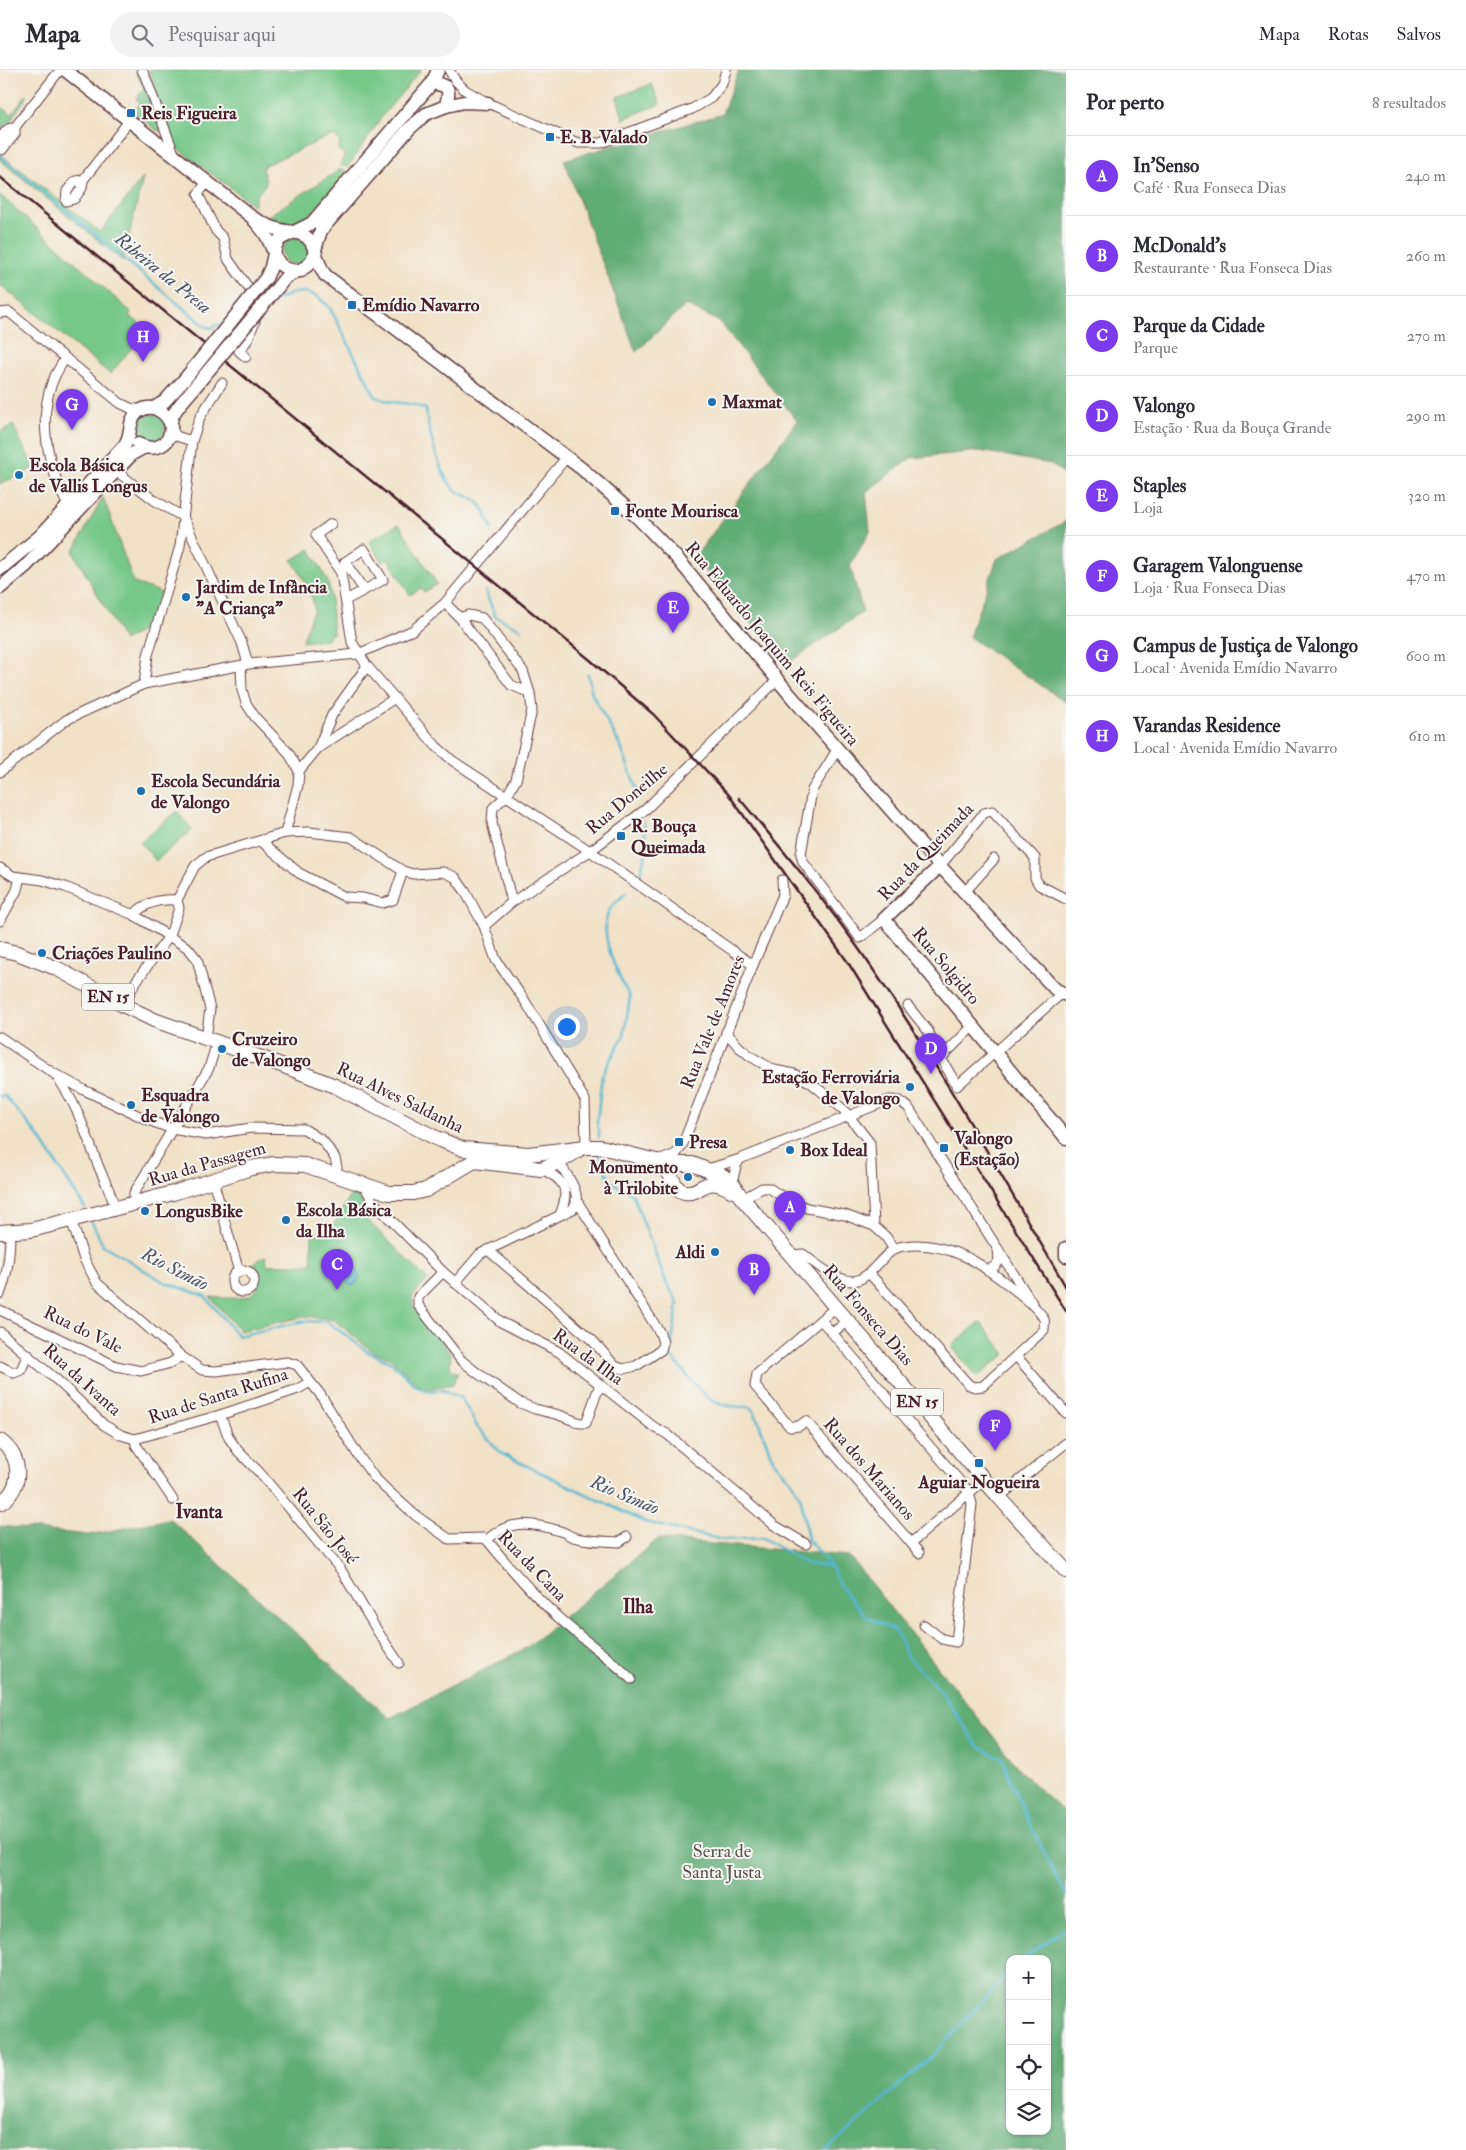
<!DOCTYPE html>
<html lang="pt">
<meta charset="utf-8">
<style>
:root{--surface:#fff;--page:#f2f2f3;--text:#2b2b33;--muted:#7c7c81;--line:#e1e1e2;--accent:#7c3aed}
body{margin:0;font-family:"IM FELL Double Pica",serif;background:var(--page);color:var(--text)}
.controls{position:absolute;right:15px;bottom:15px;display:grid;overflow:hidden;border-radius:10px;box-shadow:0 1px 4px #0004}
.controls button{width:45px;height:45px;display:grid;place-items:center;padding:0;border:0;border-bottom:1px solid var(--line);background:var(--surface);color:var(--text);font:25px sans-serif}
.you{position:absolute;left:566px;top:956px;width:18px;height:18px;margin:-12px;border:4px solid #fff;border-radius:50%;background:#1a73e8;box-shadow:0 0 0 8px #1a73e833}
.badge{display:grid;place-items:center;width:32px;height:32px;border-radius:50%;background:var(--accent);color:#fff;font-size:16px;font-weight:700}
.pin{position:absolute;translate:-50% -41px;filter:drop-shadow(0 1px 2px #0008)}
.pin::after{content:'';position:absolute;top:26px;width:18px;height:15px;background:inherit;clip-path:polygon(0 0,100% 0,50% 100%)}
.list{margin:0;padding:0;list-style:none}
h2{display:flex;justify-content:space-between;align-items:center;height:65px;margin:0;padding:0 20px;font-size:21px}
h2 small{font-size:16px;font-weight:400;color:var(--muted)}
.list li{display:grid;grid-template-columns:32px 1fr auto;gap:15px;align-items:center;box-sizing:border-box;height:80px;padding:0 20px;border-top:1px solid var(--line)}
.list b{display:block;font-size:19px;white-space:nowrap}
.list p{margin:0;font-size:16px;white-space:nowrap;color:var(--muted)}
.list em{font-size:16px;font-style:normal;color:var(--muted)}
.icon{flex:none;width:28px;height:28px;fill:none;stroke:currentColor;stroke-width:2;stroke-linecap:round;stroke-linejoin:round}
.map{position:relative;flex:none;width:1066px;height:2080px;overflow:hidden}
header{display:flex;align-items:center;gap:30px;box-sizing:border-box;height:70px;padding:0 25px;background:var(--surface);border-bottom:1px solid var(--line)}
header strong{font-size:24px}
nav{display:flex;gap:28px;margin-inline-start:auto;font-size:18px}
.search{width:350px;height:45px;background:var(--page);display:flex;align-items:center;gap:12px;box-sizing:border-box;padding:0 18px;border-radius:28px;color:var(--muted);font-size:19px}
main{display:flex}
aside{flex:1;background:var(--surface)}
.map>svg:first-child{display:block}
.green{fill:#76c788;stroke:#60735a}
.forest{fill:#60ac74;stroke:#556650;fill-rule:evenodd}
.water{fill:#55b7d4;stroke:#506b80}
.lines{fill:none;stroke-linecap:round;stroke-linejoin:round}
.stream{stroke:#55b7d4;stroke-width:2.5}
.street-casing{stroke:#633c42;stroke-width:11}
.secondary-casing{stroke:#633c42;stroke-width:15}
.primary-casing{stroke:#633c42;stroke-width:16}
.street{stroke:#fff;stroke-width:9}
.secondary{stroke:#fff;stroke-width:12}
.primary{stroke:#fff;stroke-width:14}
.rail{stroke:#4a1f2b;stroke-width:2.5}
.secondary-bridge-casing{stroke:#633c42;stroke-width:15;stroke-linecap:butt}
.secondary-bridge{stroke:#fff;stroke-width:12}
.poi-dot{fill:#1f6fb2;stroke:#f6f6f2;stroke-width:2}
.labels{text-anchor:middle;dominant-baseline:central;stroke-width:4;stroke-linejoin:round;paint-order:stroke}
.shield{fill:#f6f6f2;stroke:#7e6067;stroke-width:1}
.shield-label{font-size:16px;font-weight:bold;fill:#4a1f2b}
.poi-label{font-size:18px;font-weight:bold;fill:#4a1f2b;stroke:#f6f6f2;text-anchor:start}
.street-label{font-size:18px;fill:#4a1f2b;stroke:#f6f6f2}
.park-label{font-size:18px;fill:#575147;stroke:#f6f6f2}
.water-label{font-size:19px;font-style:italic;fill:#4e5466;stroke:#f6f6f2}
.neighbourhood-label{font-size:19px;font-weight:bold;fill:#4a1f2b;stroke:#f6f6f2}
</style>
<header>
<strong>Mapa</strong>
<div class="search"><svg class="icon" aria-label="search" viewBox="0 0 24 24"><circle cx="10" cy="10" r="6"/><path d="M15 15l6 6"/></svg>Pesquisar aqui</div>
<nav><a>Mapa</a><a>Rotas</a><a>Salvos</a></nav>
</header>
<main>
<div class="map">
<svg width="1066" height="2080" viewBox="0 0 1066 2080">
<rect width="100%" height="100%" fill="#f6f6f2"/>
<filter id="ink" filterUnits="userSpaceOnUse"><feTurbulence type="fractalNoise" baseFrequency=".02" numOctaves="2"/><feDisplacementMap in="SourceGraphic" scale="10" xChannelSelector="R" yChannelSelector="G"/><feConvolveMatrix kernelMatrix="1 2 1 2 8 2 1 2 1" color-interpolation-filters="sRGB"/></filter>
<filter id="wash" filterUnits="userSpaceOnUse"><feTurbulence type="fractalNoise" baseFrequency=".0096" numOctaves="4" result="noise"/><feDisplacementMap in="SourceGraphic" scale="20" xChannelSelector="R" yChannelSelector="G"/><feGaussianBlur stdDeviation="1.12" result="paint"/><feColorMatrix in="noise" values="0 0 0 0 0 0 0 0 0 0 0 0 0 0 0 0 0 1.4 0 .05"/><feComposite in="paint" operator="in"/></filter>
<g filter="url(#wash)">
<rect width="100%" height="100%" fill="#f1e1c6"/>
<g class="green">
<polygon points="135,0 139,0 162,58 159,62 134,42 140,33 136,29 144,19"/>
<polygon points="149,0 421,0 384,44 348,97 340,95 344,87 343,83 338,80 340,71 334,66 328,67 265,95 262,99 266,110 265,115 256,126 254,135 174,76"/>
<polygon points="652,14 660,34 623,49 617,27"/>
<polygon points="26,25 28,26 11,49 14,51 6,54 0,61 0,36 9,42 11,45"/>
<polygon points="0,84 100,162 143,108 123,191 0,90"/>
<path d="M341 99 347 101C333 117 308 158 283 155 277 154 270 150 265 148Z"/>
<polygon points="0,125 131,242 129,245 140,254 138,257 143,260 145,258 147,260 110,304 2,216 0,217"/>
<path d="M302 168 308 178 309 186 299 196 286 192C280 182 281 177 288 169Z"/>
<circle cx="151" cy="358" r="14"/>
<polygon points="13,355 34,398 0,414 0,362"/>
<polygon points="103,427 134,513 163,523 153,554 124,571 73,482"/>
<polygon points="399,454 437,514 424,522 421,518 410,525 388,489 382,492 369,471"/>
<path d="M310 479 328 511 331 528 333 564 329 565V569L302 572 312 543 314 542C313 521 303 508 292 490Z"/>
<polygon points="177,741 192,760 156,791 140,772"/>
<path d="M355 1121 364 1135 358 1141 428 1210 412 1227 413 1236 451 1283 450 1295 452 1301 458 1302 453 1314 427 1319 418 1315 390 1288 373 1282 334 1250 306 1246 240 1261 210 1227C228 1228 264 1234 258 1205L249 1196 266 1186 267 1195 311 1194 312 1166 334 1154 349 1127Z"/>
<polygon points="980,1252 1006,1284 977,1307 951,1276"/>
</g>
<g class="forest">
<polygon points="739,0 1066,0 1066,405 1051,394 980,381 911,388 866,422 870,462 850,495 863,542 787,594 694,488 797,351 720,252 686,235 636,282 564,90 722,44"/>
<polygon points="1066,451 1066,632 969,567 997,489"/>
<path d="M170 1449 390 1648 526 1578 658 1469 849 1486 1024 1705 1066 1744V2080H0V1456L89 1465ZM1010 1889H1047V2061H1010Z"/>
</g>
<polygon class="water" points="349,1193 358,1201 359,1208 356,1214 349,1215 344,1210 344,1196"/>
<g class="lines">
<g class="stream">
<polyline points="0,86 205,256 211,258 223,253"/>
<path d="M272 232 293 223 305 222 317 226 330 238 375 326C391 336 410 330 426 339 428 360 439 404 454 419 460 425 468 425 475 430 484 435 488 450 492 459"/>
<polyline points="485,520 495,546 521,559"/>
<polyline points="588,604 592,624 620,675 640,728"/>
<polyline points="640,804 646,783 644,751"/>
<polyline points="0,1026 5,1026 40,1068 85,1138"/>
<path d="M599 1067 597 1052 602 1005 624 965 630 927C619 908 596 862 610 839 613 833 621 828 626 823"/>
<path d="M600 1083 609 1110 633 1125 666 1212 678 1233 670 1285C679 1296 703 1327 715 1332 726 1337 739 1337 750 1337L755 1343 773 1390 791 1411 801 1429 808 1470 830 1495"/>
<path d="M92 1152 103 1175 164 1212 205 1226 238 1266 305 1251 328 1252 368 1282 392 1293 415 1315 427 1321 443 1320 461 1328 478 1358 502 1384 645 1452 723 1470 763 1468 807 1494 830 1496 842 1519 867 1547 896 1561 907 1586 943 1624 978 1676 1002 1688C1019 1736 1043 1780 1066 1825"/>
<polyline points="1023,1889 1066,1858"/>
<polyline points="826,2080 933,1985 1010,1901"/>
</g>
</g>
</g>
<g filter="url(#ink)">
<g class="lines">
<g class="street-casing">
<g id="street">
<polyline points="142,0 145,6 175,86"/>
<polyline points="449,0 455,10 465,20 488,33 578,73 601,73 692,39 711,28 722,14 726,0"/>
<polyline points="15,57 60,0"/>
<polygon points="15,57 15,64 2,80 0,68 8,59"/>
<polyline points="83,110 129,51"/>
<polygon points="83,110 82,118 74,129 66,131 67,121 75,111"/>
<polyline points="207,112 198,124 216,161 223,168 228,189 255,227 255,251 247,271 239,281 246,287"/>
<polyline points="0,243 9,242 120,333 130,338 141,340"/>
<path d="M66 288C32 332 45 390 68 436"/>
<polyline points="171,357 176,366 192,371"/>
<polyline points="116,401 154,430 183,447 242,573 248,594"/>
<polyline points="331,454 316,465 341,503"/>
<polyline points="345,492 364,520"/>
<polyline points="346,530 383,510 364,479 345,492 341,503 352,572 367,596 436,676 453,691 590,781 753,895"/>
<polyline points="445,533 460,548 511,615 530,623"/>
<polyline points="460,548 468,545 482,548 523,601 530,623 532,640 516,710 507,725 493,738 492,753 512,832"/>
<polyline points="241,596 242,620 246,633 255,647 288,682 299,701"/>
<polyline points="144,614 148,585 180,476 192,371 200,347 222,313"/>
<polyline points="318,678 395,628"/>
<polyline points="837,680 812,720 801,784 803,792 860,868 884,849"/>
<polyline points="0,702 66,650 144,614 248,594 358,584 413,560 445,533 566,388"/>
<polyline points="285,763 309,762 351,767 403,801 413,804 443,802 455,807 465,821 484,856 496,890 525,931 585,1030 586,1077"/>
<polyline points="261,771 299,803 345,827 363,828 383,833 393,830 403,801"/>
<polyline points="940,796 984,743 992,741 1035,788 1035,808 1039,815 1066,829"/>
<polyline points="0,798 13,806 42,810 65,817 134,845 188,878 197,889 210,939 206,969"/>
<polyline points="964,823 994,789"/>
<path d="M134 845C145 832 161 829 177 830"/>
<polyline points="0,851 17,820 20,807"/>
<polyline points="484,856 512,832 590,781 646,739 777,610"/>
<polyline points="123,935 135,913 170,865 179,838 177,830 195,796 206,787 285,763 298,715 299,701 318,678 332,645 367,596"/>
<polyline points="908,936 928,961 941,988 957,1016 1061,924"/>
<polyline points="726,962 739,977 750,986 774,1000 794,1004 810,1012 844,1040 870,1073 874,1156 886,1167 893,1178"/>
<polyline points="0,967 53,1003 84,1020 148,1050 172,1059 206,1065 251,1058 304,1059 323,1071 335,1088 337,1098 335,1104"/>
<polyline points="941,988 973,956"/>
<path d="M57 1007C77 1034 86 1064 98 1095 104 1110 112 1123 115 1139"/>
<polyline points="661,1090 676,1084 682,1076 753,895 783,825 782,810"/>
<path d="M541 1099C566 1110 570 1120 560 1145"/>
<polyline points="708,1099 740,1089 889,1030 900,1031 908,1037 1032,1233"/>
<polyline points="213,1110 239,1202"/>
<polyline points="726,1113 733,1109 736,1096 740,1089"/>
<polyline points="364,1115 373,1132 443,1202 501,1252 559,1282 654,1357 667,1364 774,1455 806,1474"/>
<polyline points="743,1129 762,1118 769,1118 789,1131 807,1138 845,1145 874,1156"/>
<polyline points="134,1134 134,1123 209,998 217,972"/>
<path d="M71 1149 84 1189 97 1213 181 1286 202 1300 216 1301 287 1292 297 1295 320 1324 358 1385 374 1407 386 1419 415 1445 449 1469 483 1468 487 1470C510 1498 533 1525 560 1549 583 1570 609 1587 631 1609"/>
<polyline points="488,1180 593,1271 615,1296 623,1299 636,1296 661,1280 663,1273 660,1263 577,1131"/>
<path d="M792 1185 803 1184C815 1194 836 1210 852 1211 872 1211 883 1178 904 1176 924 1173 946 1178 964 1186 982 1194 1035 1232 1044 1249 1045 1252 1044 1257 1044 1260L983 1316 975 1317 969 1315 869 1203"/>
<polyline points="987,1200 994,1197 999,1191 998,1179"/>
<circle cx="243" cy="1211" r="11"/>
<polyline points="443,1202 418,1227 418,1235 461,1290 476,1302 520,1333 535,1339 559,1345 580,1353 586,1353 600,1314"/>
<path d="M455 1213 480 1184 573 1139C584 1125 566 1105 559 1092"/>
<path d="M0 1224C8 1204 10 1185 10 1163"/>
<polyline points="836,1237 757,1304 755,1316 790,1357 799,1356 806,1351 911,1473 984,1410"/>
<polyline points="0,1240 116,1296 141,1301 171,1293 181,1286"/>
<polyline points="821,1250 969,1422 972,1434 956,1572 942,1569 924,1555"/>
<polyline points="0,1262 58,1311 104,1355 121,1365 135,1369 220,1345 298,1319 310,1312"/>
<polyline points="832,1263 848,1251"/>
<polyline points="1016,1286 1066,1343"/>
<polyline points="0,1296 14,1303 21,1300 28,1284"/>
<polyline points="220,1345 229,1368 238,1381 259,1402 341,1500 378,1562 399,1593"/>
<polyline points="135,1369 136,1375 173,1430"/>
<polyline points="999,1427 1066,1373"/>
<path d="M487 1470C510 1448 534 1453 563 1462 566 1463 569 1466 573 1467 586 1471 604 1471 619 1472L627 1467"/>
<polyline points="911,1473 919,1483"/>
</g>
</g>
<g class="secondary-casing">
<g id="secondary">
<path d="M65 0 253 148C260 151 267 156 274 158 286 163 304 160 311 172 317 183 317 193 325 205L582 399 637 447 676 487 791 626 940 796 1055 919 1066 925"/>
<path d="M432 13C450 16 450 18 446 36"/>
<path d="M254 150C259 156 265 162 268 169 278 188 274 200 301 201"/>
<polyline points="266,208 271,197 276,175 280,169 312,153 432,13 438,0"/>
<polyline points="278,217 285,208 307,196 312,190 321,160 409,59 426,44 446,36 464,32 488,33"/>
<polyline points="154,338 164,332 184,310"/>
<path d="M138 374C150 381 167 378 170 363 172 357 170 352 172 347 177 336 187 327 194 318"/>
<path d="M0 499 39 467 124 376C133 365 127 352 137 343 151 331 167 342 171 356"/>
<polyline points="0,518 26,496 132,384 145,377"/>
<polyline points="940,796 884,849 1066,1068"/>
<polyline points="1066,1178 1066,1186"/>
</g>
</g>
<g class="primary-casing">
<g id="primary">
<polyline points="0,879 17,883 56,898 123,935 154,950 284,996 335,1016 436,1068 463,1079 529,1084 586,1077 601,1077 668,1094 692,1094 723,1106 731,1112 741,1127 999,1427 1066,1501"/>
<path d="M657 1091C674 1099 671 1120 685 1122 703 1125 703 1102 733 1121"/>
<polyline points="0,1162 31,1160 94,1144 173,1123 251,1098 274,1094 305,1095 389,1123 413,1123 426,1120 474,1091 541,1099 559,1092 577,1081"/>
<path d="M0 1371C22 1386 24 1418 0 1433"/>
</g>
</g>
<use href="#street" class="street"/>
<use href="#secondary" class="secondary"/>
<use href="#primary" class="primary"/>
<g class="rail">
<polyline points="0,107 589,589 653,644 729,725 847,891 1066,1241"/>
<path d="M739 728C781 778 823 828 861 882 936 989 1000 1104 1066 1217"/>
</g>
<g class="secondary-bridge-casing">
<g id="secondary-bridge">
<polyline points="184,310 266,208"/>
<polyline points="194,318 278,217"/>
</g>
</g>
<use href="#secondary-bridge" class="secondary-bridge"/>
</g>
</g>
<g class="poi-dot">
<rect x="126" y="38" width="10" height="10" rx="2.5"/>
<rect x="545" y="62" width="10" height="10" rx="2.5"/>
<rect x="347" y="230" width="10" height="10" rx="2.5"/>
<circle cx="712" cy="332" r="5"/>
<circle cx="19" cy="405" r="5"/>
<rect x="610" y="436" width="10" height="10" rx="2.5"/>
<circle cx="186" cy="527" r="5"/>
<circle cx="141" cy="721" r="5"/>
<rect x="616" y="761" width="10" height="10" rx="2.5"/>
<circle cx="42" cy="883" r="5"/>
<circle cx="222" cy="979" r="5"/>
<circle cx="910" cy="1017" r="5"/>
<circle cx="131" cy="1035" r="5"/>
<rect x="674" y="1067" width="10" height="10" rx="2.5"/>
<rect x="939" y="1073" width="10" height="10" rx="2.5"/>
<circle cx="790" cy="1080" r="5"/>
<circle cx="688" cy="1107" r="5"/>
<circle cx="145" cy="1141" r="5"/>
<circle cx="286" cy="1150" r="5"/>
<circle cx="715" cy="1182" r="5"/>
<rect x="974" y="1388" width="10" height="10" rx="2.5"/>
</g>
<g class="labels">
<g class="shield">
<rect x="82" y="913.5" width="52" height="27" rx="4"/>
<rect x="891" y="1318.5" width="52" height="27" rx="4"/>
</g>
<g class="shield-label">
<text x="108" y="927">EN 15</text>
<text x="917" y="1332">EN 15</text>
</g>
<g class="poi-label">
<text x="141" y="43">Reis Figueira</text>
<text x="560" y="67">E. B. Valado</text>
<text x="362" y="235">Emídio Navarro</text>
<text x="722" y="332">Maxmat</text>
<text x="29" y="395">Escola Básica<tspan x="29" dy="21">de Vallis Longus</tspan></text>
<text x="625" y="441">Fonte Mourisca</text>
<text x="196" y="517">Jardim de Infância<tspan x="196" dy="21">"A Criança"</tspan></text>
<text x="151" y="711">Escola Secundária<tspan x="151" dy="21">de Valongo</tspan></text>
<text x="631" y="756">R. Bouça<tspan x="631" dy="21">Queimada</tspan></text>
<text x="52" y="883">Criações Paulino</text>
<text x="232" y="969">Cruzeiro<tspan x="232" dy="21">de Valongo</tspan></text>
<text x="900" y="1007" text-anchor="end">Estação Ferroviária<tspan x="900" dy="21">de Valongo</tspan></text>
<text x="141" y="1025">Esquadra<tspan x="141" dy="21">de Valongo</tspan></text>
<text x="954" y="1068">Valongo<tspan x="954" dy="21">(Estação)</tspan></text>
<text x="689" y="1072">Presa</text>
<text x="800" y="1080">Box Ideal</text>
<text x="678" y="1097" text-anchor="end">Monumento<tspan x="678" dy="21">à Trilobite</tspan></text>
<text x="296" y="1140">Escola Básica<tspan x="296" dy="21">da Ilha</tspan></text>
<text x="155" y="1141">LongusBike</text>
<text x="705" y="1182" text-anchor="end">Aldi</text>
<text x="979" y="1412" text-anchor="middle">Aguiar Nogueira</text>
</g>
<g class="street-label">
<text transform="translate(772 574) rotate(50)">Rua Eduardo Joaquim Reis Figueira</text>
<text transform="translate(627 729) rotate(-40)">Rua Doneilhe</text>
<text transform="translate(926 782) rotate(-46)">Rua da Queimada</text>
<text transform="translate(946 896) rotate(50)">Rua Solgidro</text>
<text transform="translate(713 952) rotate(-68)">Rua Vale de Amores</text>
<text transform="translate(400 1028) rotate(26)">Rua Alves Saldanha</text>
<text transform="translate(207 1094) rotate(-16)">Rua da Passagem</text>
<text transform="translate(868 1245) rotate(49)">Rua Fonseca Dias</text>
<text transform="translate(83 1260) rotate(26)">Rua do Vale</text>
<text transform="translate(588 1287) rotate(36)">Rua da Ilha</text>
<text transform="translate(82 1310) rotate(42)">Rua da Ivanta</text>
<text transform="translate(218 1326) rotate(-18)">Rua de Santa Rufina</text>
<text transform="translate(869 1399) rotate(49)">Rua dos Marianos</text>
<text transform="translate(325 1456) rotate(51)">Rua São José</text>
<text transform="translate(532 1496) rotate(46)">Rua da Cana</text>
</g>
<g class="park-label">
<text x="722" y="1781">Serra de<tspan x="722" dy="21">Santa Justa</tspan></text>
</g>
<g class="water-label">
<text transform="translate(163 203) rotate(39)">Ribeira da Presa</text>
<text transform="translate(175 1199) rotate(27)">Rio Simão</text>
<text transform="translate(625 1425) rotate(23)">Rio Simão</text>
</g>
<g class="neighbourhood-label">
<text x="199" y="1442">Ivanta</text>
<text x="638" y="1537">Ilha</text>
</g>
</g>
</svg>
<div class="controls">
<button>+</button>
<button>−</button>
<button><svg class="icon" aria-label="locate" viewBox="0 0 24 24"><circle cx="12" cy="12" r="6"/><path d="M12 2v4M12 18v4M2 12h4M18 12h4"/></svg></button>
<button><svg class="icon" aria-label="layers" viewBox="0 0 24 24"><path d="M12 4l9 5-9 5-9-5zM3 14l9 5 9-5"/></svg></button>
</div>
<div class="you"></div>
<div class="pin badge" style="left:790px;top:1162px">A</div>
<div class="pin badge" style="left:754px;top:1225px">B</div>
<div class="pin badge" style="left:337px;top:1220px">C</div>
<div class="pin badge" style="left:931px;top:1004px">D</div>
<div class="pin badge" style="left:673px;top:563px">E</div>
<div class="pin badge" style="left:995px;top:1381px">F</div>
<div class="pin badge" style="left:72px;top:360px">G</div>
<div class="pin badge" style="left:143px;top:292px">H</div>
</div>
<aside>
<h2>Por perto<small>8 resultados</small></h2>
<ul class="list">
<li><span class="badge">A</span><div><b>In'Senso</b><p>Café · Rua Fonseca Dias</p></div><em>240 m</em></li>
<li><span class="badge">B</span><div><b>McDonald's</b><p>Restaurante · Rua Fonseca Dias</p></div><em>260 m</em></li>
<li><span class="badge">C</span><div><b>Parque da Cidade</b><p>Parque</p></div><em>270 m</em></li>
<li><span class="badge">D</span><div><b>Valongo</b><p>Estação · Rua da Bouça Grande</p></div><em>290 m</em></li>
<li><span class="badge">E</span><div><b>Staples</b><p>Loja</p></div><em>320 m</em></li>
<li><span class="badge">F</span><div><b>Garagem Valonguense</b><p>Loja · Rua Fonseca Dias</p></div><em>470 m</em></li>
<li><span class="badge">G</span><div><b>Campus de Justiça de Valongo</b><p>Local · Avenida Emídio Navarro</p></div><em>600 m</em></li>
<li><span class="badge">H</span><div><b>Varandas Residence</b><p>Local · Avenida Emídio Navarro</p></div><em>610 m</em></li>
</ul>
</aside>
</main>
